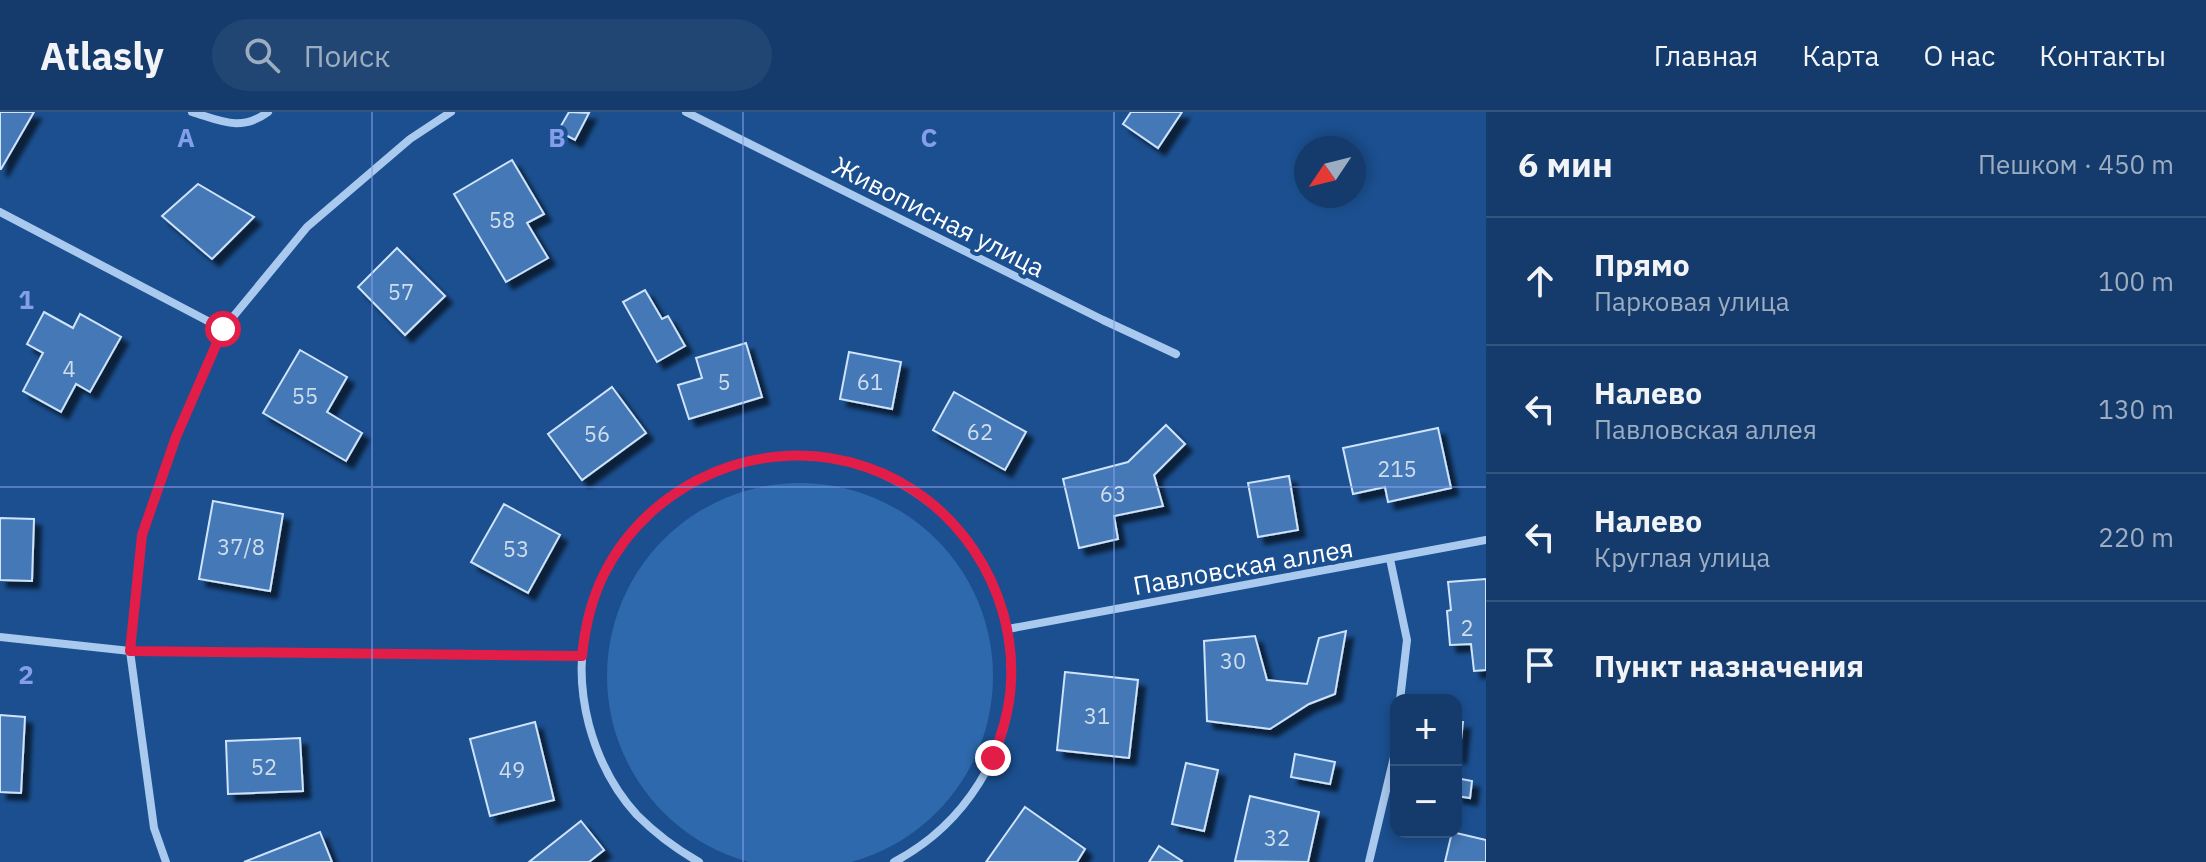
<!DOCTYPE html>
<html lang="ru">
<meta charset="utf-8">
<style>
:root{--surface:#143b6b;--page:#214673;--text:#f1f3f6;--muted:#9dadc1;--line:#33557e}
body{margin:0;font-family:"IBM Plex Sans",sans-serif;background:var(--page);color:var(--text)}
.controls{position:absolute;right:24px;bottom:24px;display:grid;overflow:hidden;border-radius:16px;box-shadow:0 4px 12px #0003}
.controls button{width:72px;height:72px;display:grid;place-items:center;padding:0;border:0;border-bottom:2px solid var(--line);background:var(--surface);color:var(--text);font:40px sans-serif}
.compass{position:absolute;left:1294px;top:24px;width:72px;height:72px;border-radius:50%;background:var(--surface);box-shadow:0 4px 12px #0003;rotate:235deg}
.stop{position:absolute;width:24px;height:24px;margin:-18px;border:6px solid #e11d48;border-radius:50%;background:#fff}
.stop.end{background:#e11d48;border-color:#fff;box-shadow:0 2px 8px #0008}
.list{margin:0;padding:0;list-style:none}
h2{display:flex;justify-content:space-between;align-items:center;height:104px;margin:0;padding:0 32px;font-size:34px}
h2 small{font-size:26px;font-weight:400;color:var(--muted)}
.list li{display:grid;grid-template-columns:52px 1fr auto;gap:24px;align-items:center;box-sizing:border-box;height:128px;padding:0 32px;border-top:2px solid var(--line)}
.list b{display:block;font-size:30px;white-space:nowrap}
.list p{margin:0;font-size:26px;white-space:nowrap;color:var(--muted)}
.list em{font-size:26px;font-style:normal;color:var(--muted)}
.icon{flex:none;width:44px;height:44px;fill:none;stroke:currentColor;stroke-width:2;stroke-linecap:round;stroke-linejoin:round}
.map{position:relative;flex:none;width:1486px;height:750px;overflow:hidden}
header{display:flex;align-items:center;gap:48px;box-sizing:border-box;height:112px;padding:0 40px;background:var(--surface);border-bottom:2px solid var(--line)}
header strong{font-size:38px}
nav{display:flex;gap:44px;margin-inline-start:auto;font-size:28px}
.search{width:560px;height:72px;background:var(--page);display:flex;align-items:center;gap:20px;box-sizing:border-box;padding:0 28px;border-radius:44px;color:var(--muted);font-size:30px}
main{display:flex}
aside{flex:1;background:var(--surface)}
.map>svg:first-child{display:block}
.green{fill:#2e69ad}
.building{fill:#4478b7;stroke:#cfe3fa;stroke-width:2;filter:url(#shadow)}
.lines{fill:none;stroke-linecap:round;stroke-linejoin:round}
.minor{stroke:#a9c9ee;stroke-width:8}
.route{stroke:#e11d48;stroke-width:10}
.grid{fill:none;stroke:#839eea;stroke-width:2;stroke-opacity:0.55}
.labels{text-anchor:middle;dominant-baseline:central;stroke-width:8;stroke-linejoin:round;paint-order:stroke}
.number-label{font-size:22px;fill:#d0dded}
.street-label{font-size:26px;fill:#fff;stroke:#1b4f8f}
.grid-label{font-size:26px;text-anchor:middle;font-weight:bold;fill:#839eea;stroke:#1b4f8f;stroke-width:8;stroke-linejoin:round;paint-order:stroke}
</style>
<header>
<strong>Atlasly</strong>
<div class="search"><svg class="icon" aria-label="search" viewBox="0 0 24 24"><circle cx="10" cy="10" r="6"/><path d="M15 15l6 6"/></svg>Поиск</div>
<nav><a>Главная</a><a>Карта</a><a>О нас</a><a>Контакты</a></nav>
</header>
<main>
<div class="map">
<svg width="1486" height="750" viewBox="0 0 1486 750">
<defs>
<filter id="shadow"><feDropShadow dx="7" dy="7" stdDeviation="2" flood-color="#0009"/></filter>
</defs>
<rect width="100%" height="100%" fill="#1b4f8f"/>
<circle class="green" cx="800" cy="564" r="193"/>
<g class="building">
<polygon points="0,0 34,0 1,57 0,57"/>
<polygon points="569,0 589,1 575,28 558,19"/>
<polygon points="1131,0 1182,0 1158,36 1123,12"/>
<polygon points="512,48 544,102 527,111 548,146 506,170 454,82"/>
<polygon points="198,72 254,105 212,147 162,104"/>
<polygon points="397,136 445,184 405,223 358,175"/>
<polygon points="645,178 662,207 668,204 685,234 657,250 623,190"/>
<polygon points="44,200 73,216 80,202 121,225 90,280 76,272 61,300 23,279 43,241 27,232"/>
<polygon points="746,231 762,285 689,307 678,273 702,266 696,246"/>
<polygon points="300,238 347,265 327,300 362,321 346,349 263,301"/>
<polygon points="849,240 901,250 892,297 840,287"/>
<polygon points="612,275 646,321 582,368 548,322"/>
<polygon points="954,280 1026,320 1005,358 933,318"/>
<polygon points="1166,313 1185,332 1154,363 1163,394 1114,404 1118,427 1079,436 1063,367 1128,350"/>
<polygon points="1438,316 1451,376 1388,390 1385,375 1353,382 1343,336"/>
<polygon points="1289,364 1298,418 1258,425 1248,371"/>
<polygon points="213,389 283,402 270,479 199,467"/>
<polygon points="504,392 560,423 528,481 471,450"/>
<polygon points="0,406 34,407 32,469 0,468"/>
<polygon points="1486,467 1486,558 1474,559 1471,532 1450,533 1447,499 1451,498 1448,470"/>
<polygon points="1346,519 1335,582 1309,592 1270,617 1207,609 1204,529 1255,524 1267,568 1307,572 1319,526"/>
<polygon points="1065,560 1138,568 1129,646 1057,638"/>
<polygon points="0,603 25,605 21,681 0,680"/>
<polygon points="535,610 554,688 490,704 470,627"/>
<polygon points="1456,610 1463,610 1459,645 1456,644"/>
<polygon points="300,626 303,679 228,682 226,629"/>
<polygon points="1295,642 1335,650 1330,672 1291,665"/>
<polygon points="1186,651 1218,658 1204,719 1172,712"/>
<polygon points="1456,666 1472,669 1470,686 1456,684"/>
<polygon points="1250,684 1319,700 1308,750 1235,749"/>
<polygon points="1025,695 1085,737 1077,750 986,750"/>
<polygon points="581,709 604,738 589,750 529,750"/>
<polygon points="320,720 332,750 244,750"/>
<polygon points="1452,720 1486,728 1486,750 1445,750"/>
<polygon points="1159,734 1182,749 1181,750 1149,750"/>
</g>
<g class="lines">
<g class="minor">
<path d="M192 0C221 9 241 20 268 0"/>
<polyline points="686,0 1103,208 1176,242"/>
<polyline points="0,100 223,217"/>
<polyline points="1390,447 1407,528 1400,588"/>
<polyline points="1008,517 1486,428"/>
<polyline points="0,525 130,539 582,544"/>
<polyline points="166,750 154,716 130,539 142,423 176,325 223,217 307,115 410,27 451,0"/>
<path d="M699 750C676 737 656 722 637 703 614 678 598 646 589 613 555 484 642 362 772 345 829 337 885 356 930 391 982 430 1010 495 1011 559 1012 640 964 713 894 750"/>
<polyline points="1369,750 1394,645 1396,630"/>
</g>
</g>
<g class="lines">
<path class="route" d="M223 217 176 325 142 423 130 539 582 544C585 515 591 488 604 462 651 368 765 320 866 355 956 385 1016 476 1011 570 1010 597 1002 621 993 646"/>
</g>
<path class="grid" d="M372 0V750M743 0V750M1114 0V750M0 375H1486"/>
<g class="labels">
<g class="number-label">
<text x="502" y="107">58</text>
<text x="401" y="179">57</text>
<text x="69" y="256">4</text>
<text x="724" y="269">5</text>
<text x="870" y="269">61</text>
<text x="305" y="283">55</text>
<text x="980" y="319">62</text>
<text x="597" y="321">56</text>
<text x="1397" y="356">215</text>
<text x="1113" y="381">63</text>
<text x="241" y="434">37/8</text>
<text x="516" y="436">53</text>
<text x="1467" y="515">2</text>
<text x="1233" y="548">30</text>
<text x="1097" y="603">31</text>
<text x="264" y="654">52</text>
<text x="512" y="657">49</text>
<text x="1277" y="725">32</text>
</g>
<g class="street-label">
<text transform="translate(939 104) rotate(27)">Живописная улица</text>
<text transform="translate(1243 454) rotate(-10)">Павловская аллея</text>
</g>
</g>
<g class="grid-label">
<text x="186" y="35">A</text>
<text x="557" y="35">B</text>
<text x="929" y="35">C</text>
<text x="26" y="197">1</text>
<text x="26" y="572">2</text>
</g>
</svg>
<div class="controls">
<button>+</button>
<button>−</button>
</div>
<svg class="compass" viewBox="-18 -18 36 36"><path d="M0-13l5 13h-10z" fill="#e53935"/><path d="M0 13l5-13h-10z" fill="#9dadc1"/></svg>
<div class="stop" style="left:223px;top:217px"></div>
<div class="stop end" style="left:993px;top:646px"></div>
</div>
<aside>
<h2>6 мин<small>Пешком · 450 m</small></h2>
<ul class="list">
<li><svg class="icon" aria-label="ahead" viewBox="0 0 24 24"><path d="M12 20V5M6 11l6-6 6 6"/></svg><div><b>Прямо</b><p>Парковая улица</p></div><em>100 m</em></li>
<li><svg class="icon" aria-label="left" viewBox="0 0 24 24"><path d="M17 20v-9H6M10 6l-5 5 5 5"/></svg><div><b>Налево</b><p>Павловская аллея</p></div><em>130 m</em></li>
<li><svg class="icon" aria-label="left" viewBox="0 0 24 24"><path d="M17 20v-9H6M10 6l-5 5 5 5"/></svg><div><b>Налево</b><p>Круглая улица</p></div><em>220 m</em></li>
<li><svg class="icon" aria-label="arrive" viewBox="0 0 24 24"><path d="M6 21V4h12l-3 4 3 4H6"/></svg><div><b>Пункт назначения</b></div></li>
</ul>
</aside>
</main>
